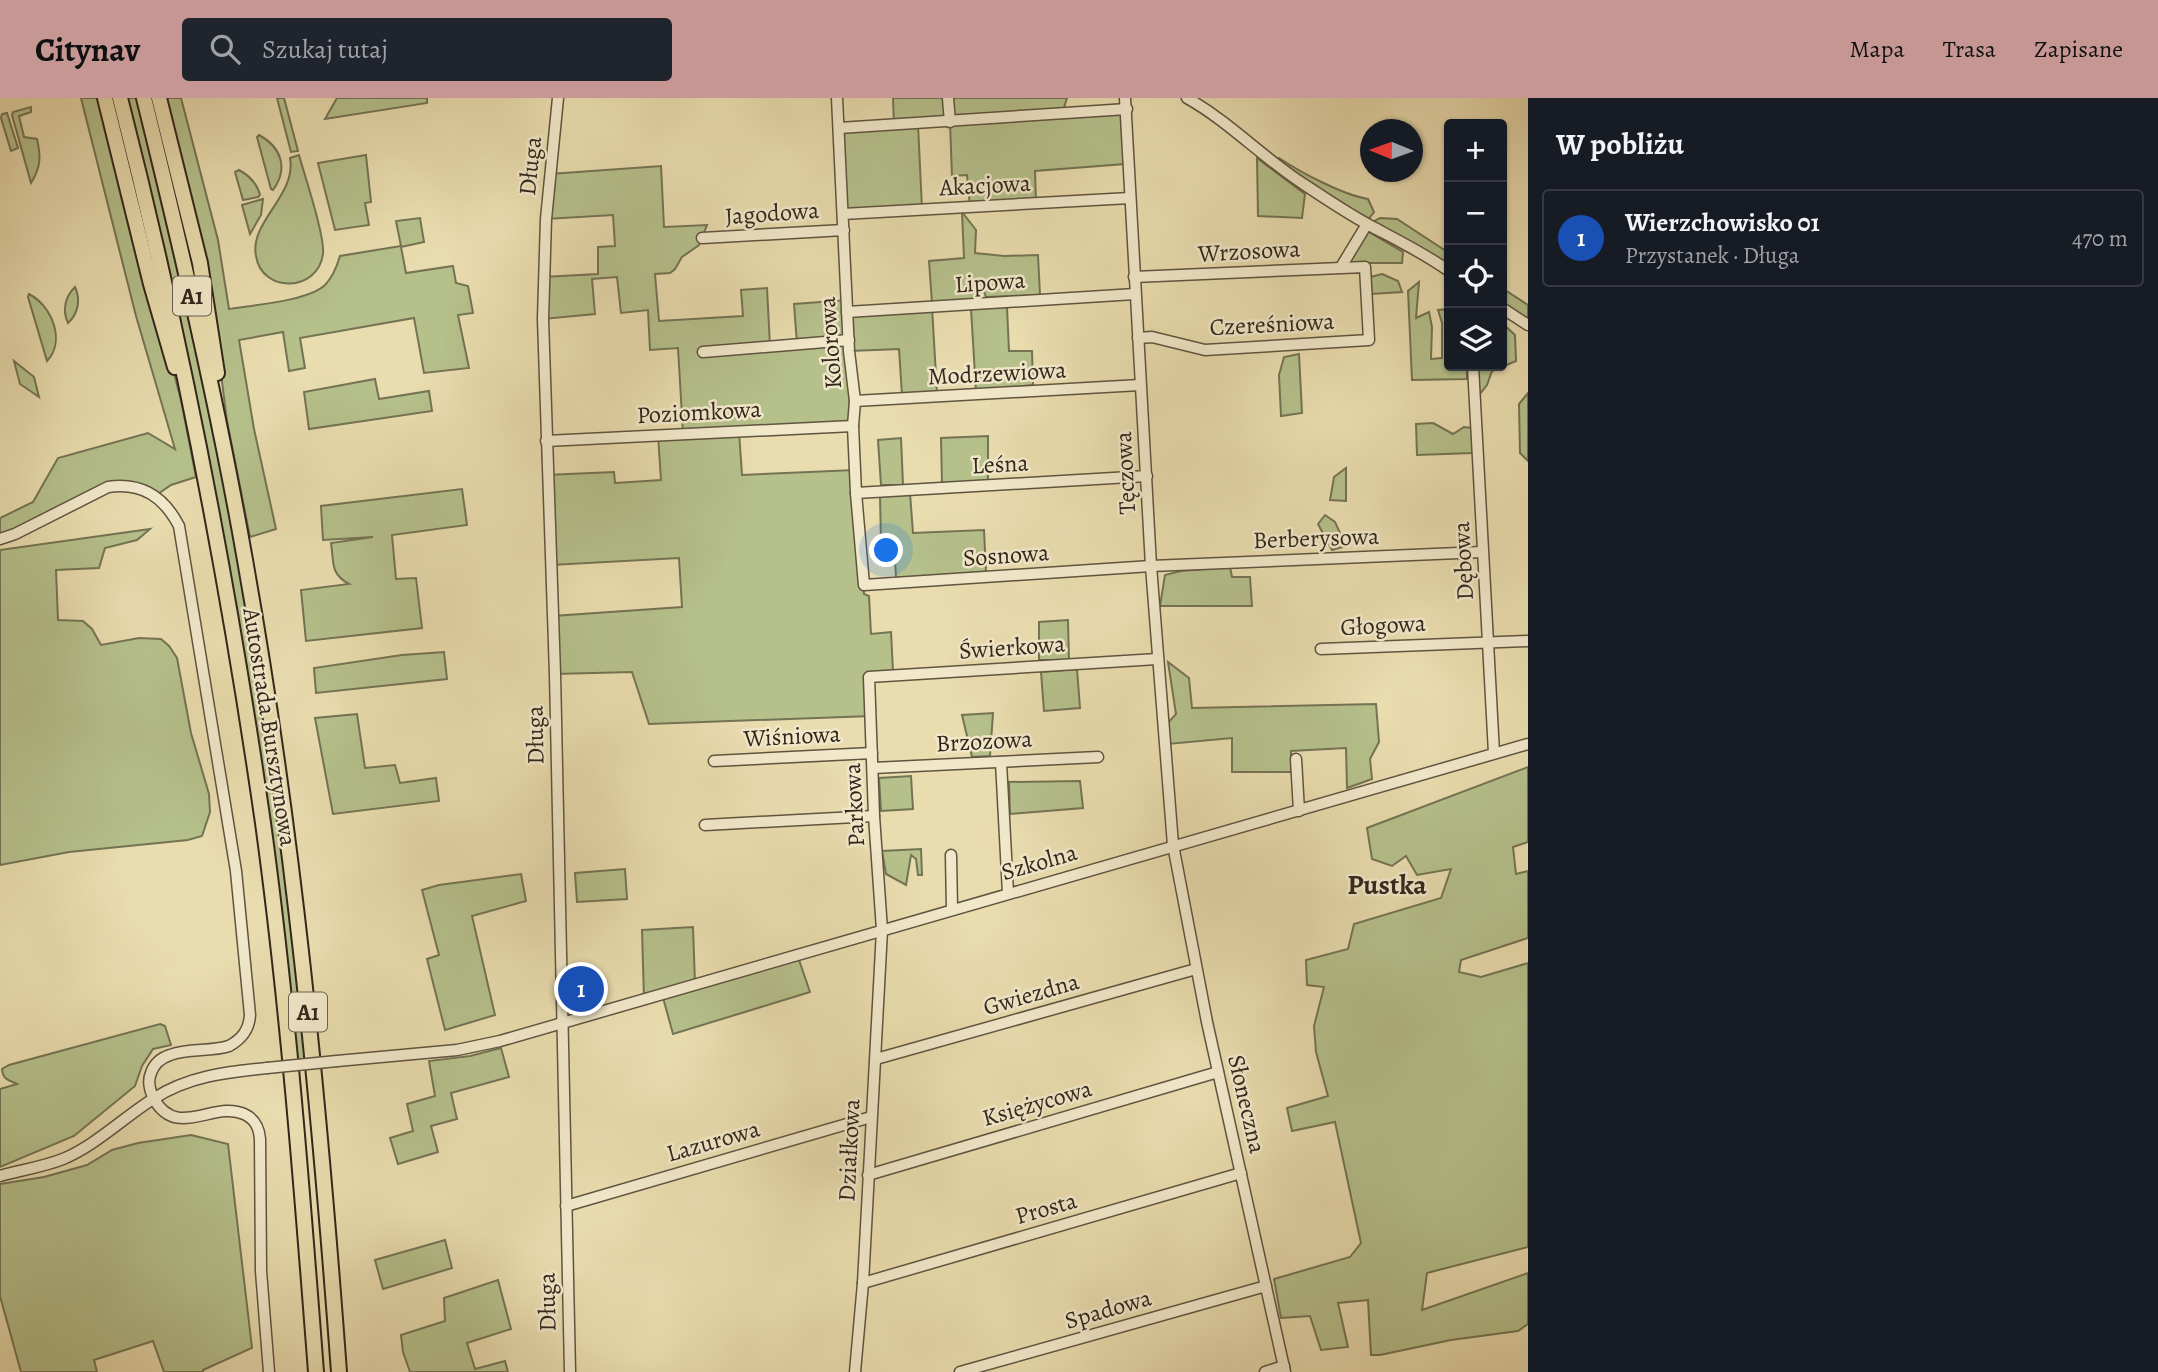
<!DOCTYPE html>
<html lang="pl">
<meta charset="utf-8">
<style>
:root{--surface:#171b24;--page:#20242c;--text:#f1f3f6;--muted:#9ea1a6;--line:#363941;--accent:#c59692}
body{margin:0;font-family:Alegreya,serif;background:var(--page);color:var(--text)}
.controls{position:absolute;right:21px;top:21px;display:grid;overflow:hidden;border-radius:7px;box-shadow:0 2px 5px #0004}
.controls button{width:63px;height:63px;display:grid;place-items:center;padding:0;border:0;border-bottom:2px solid var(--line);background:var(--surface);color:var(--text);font:35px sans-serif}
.compass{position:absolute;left:1360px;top:21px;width:63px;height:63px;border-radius:50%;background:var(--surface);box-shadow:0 2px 5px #0004;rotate:271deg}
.you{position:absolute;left:887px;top:453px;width:24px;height:24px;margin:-18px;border:5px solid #fff;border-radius:50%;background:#1a73e8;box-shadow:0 0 0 10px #1a73e833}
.badge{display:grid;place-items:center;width:46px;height:46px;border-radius:50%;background:var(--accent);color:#fff;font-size:23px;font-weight:700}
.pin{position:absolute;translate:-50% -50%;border:4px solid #fff;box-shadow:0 2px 7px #0006}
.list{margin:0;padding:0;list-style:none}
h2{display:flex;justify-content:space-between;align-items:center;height:91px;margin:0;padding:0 28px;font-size:30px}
h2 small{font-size:23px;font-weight:400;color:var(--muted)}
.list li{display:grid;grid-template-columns:46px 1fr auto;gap:21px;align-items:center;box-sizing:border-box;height:98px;margin:0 14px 14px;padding:0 14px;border:2px solid var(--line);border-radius:7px}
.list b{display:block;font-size:26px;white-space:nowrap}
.list p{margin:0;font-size:23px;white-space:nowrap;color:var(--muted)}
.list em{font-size:23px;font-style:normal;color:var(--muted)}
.icon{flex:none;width:38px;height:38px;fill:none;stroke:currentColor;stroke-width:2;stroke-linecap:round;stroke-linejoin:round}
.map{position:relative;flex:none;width:1528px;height:1274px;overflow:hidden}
header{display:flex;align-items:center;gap:42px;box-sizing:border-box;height:98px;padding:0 35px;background:var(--accent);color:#111}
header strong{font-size:33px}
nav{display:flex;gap:38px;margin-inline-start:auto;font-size:24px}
.search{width:490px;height:63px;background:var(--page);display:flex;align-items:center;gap:18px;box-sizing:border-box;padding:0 24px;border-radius:7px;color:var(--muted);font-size:26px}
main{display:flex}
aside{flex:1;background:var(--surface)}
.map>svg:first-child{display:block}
.green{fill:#b5c08b;stroke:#747354;stroke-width:2}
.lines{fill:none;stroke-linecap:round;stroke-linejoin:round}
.minor-casing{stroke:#605440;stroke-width:13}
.highway-casing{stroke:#32261c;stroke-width:18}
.minor{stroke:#f1e8ca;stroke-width:10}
.highway{stroke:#e9dcae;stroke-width:14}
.minor-bridge-casing{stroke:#605440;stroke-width:13;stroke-linecap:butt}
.minor-bridge{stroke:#f1e8ca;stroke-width:10}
.labels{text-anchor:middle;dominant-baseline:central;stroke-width:5;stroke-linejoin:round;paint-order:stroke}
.shield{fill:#f1e8ca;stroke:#6b6050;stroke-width:2}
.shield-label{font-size:23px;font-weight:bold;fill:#32261c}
.street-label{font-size:24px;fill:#32261c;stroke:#f1e8ca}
.quarter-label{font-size:28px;font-weight:bold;fill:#32261c;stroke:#f1e8ca}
</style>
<header>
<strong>Citynav</strong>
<div class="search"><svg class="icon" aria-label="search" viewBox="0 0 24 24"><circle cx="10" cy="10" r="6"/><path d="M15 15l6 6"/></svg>Szukaj tutaj</div>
<nav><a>Mapa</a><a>Trasa</a><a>Zapisane</a></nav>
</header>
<main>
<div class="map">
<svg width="1528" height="1274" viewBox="0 0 1528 1274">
<rect width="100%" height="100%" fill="#e9dcae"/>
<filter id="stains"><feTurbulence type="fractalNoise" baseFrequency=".00286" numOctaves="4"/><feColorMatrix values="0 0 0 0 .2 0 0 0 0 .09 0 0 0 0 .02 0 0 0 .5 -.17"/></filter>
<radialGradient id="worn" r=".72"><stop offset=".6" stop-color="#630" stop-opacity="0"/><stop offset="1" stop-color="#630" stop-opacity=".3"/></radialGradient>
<g class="green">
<path d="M81 0H101L181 302 196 379 171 387 158 396C146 387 135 385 121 384L15 433 0 437V420L33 404 58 360 148 335 175 351 136 218Z"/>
<path d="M125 0H139C174 146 208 291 235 438 268 611 287 786 308 961L295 962 271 751Z"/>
<path d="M164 0H181L218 142 229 211C254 207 308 203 325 187 333 179 337 168 340 158L401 148 396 123 420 120 424 144 401 149 406 175 453 168 456 185 468 188 473 215 458 217 469 270 424 275 414 220 300 240 305 270 289 273 283 234 239 242 254 331 276 431 250 439 227 323 214 221Z"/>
<polygon points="277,0 284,0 298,53 291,54"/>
<polygon points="337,0 427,0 427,5 325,21"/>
<polygon points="893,0 1067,0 1062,16 1123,12 1125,66 1035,73 1036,105 970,109 967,77 952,78 950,24 918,26 922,111 843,116 839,31 894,27"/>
<path d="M31 9V14L19 18 24 39 37 41C41 58 41 69 31 85L12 17 13 14Z"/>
<polygon points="7,15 18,50 11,53 1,20 2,16"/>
<path d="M259 37C281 49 289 70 273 92L271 91 257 39Z"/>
<path d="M299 57C305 79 325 138 323 156 318 194 262 196 256 158 249 124 297 97 290 60Z"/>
<polygon points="366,57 371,104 365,105 369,127 335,132 318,65"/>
<polygon points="1257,60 1305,96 1302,120 1258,118"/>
<path d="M1279 60C1300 74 1343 97 1368 101L1374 114 1367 123 1276 64Z"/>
<polygon points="661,68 664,129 707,127 699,147 682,159 675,171 670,175 655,176 659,223 743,218 741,192 767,190 770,248 797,246 794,206 847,202 847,213 932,209 937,295 902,297 899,251 850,253 853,328 739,334 742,377 855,372 864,496 869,498 871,536 891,534 893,573 869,574 871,618 649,626 632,574 555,576 553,518 682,509 679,460 551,467 546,377 614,374 615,385 661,382 658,337 683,335 678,250 650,252 648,212 621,215 617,179 592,181 595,216 543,221 543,179 598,176 598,149 615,148 613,117 546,121 550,76"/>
<path d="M239 72C250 78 257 85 260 97L258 99 243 102 235 74Z"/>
<polygon points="263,101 261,117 250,136 242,107"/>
<polygon points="962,114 976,132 975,155 1004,158 1038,157 1040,197 986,199 980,183 973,202 932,205 929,163 964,160"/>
<polygon points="1380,120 1397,121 1449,155 1449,170 1371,125"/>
<polygon points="1367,133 1403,154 1402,165 1349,165"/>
<polygon points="1382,176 1398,183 1402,194 1371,196 1370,179"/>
<polygon points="1419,184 1416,220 1429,214 1432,229 1431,261 1442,260 1442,225 1438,212 1449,211 1449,268 1467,268 1467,281 1412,282 1408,193"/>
<path d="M75 189C81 202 78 216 68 225 62 212 65 199 75 189Z"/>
<polygon points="1502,190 1528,207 1528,221 1502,205"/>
<path d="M29 196C52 208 66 243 47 263L28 199Z"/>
<polygon points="1007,209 1009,253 1032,253 1033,287 976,293 971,211"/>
<polygon points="1502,225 1515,237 1516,263 1492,273 1487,287 1479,297 1477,268 1502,268"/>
<polygon points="1299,256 1302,315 1281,318 1279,277 1284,259"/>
<polygon points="14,263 34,279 39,299 20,286"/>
<polygon points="375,281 379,301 429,293 432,313 309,331 304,294"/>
<polygon points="1528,295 1528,363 1520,355 1519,306"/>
<polygon points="1433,325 1453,336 1464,329 1472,330 1473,355 1417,357 1416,326"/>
<polygon points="988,338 988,383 942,385 941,340"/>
<polygon points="901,340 903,387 881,387 878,342"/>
<polygon points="1346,370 1346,403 1330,402 1334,379"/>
<path d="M462 391 467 427 392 437 396 481 416 480 422 530 306 543 301 492 349 486C330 476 334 464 331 445L373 439 323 442 321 408Z"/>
<polygon points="910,395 913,435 984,432 986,474 896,480 894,443 881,444 880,398"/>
<polygon points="1325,417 1335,424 1346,448 1332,452 1318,426"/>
<polygon points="150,431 137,442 105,450 99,470 56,472 58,522 83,523 92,531 101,547 139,540 161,541 169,548 177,560 191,635 209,696 210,714 202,738 188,742 69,754 0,767 0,452"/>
<polygon points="1230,469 1232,479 1250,479 1252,508 1160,508 1165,477 1181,473"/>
<polygon points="1068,522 1069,562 1039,562 1039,524"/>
<polygon points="444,554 447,581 316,595 314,570 402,557"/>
<polygon points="1168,564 1189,580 1192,610 1376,606 1379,644 1370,661 1372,681 1347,690 1346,650 1291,653 1291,674 1232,674 1232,640 1168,646 1167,626 1176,616"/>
<polygon points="1077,571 1080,610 1044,613 1041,574"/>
<polygon points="993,615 990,658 972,659 962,617"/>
<polygon points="357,616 365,670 395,667 400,685 436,680 439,703 333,716 315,620"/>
<polygon points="1528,669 1528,744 1513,749 1516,776 1528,773 1528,840 1461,862 1459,874 1481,879 1528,865 1528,1149 1427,1175 1422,1212 1528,1175 1528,1226 1518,1233 1451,1242 1380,1257 1371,1257 1368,1202 1338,1205 1348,1249 1321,1252 1310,1218 1281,1220 1274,1181 1350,1159 1361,1145 1335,1024 1292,1033 1287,1010 1328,998 1316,954 1314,928 1324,889 1307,887 1306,862 1348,851 1354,826 1441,800 1451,771 1417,777 1406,758 1392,768 1372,761 1367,730"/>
<polygon points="911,678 913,711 881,713 879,680"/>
<polygon points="1080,683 1083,710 1010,716 1009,684"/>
<polygon points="921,751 922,777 918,777 916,761 911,757 906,787 886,776 882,753"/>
<polygon points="625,771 627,801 577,804 575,775"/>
<polygon points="521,776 526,803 472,818 495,917 445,932 427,861 439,857 422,792 439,787"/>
<polygon points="693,829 695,886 797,856 810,894 673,936 662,896 644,901 642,832"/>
<path d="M160 926 165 928 171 947 153 951 142 968 135 988 74 1038 0 1069V991L17 986C9 982 3 982 2 971L9 967Z"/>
<polygon points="501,950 509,979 451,995 457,1021 431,1028 438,1054 398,1066 390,1040 413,1033 407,1006 435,998 429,963 470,958"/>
<polygon points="191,1037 228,1046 252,1250 203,1272 203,1274 164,1274 153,1243 94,1262 97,1274 21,1274 0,1198 0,1086 44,1079 87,1067 112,1052 138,1045"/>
<polygon points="445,1142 452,1170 383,1191 375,1162"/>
<polygon points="498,1182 511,1231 467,1245 475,1271 505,1263 508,1274 410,1274 403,1254 401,1237 445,1223 444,1200"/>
</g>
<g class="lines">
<g class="minor-casing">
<g id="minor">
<polyline points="558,0 546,121 543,221 555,576 570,1274"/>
<polyline points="837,0 849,253 855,303 853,328 856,395 864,487 1151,468 1482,454"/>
<polyline points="948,0 950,24"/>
<polyline points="1125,0 1151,468 1173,747 1207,924 1285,1274"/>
<path d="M1187 0C1230 24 1264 61 1305 87 1326 101 1347 115 1369 127 1397 142 1424 155 1449 173"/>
<polyline points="839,30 1127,11"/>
<polyline points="843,116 1130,100"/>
<polyline points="702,140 844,132"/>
<polyline points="1341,169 1367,126"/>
<polyline points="1134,179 1365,169 1369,242 1205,252 1152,239 1138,240"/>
<polyline points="1502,210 1528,227"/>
<polyline points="847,214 1135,196"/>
<polyline points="703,254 849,242"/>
<polyline points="1473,268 1494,655"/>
<polyline points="855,303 1140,287"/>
<polyline points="546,343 853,328"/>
<polyline points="856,395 1147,378"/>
<path d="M0 441 15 436 108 389C142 384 164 399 179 428L236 773 250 917C249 932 242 941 229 948 210 954 189 950 170 957 161 960 154 966 151 975 147 984 150 993 154 1001 177 1042 214 1002 244 1016 255 1021 259 1029 260 1041L261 1173 269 1274"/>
<polyline points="1321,551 1528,543"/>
<polyline points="1296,661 1299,713"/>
<polyline points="714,663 872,655"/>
<polyline points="1001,664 1008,795"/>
<polyline points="873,670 1098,659"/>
<polyline points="705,727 874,718"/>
<polyline points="951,757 952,811"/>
<polyline points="876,961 1196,871"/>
<polyline points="337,963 457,952 500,943 1528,646"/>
<polyline points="868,1077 1218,974"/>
<path d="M0 1078C21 1072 43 1069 63 1061 96 1047 123 1020 153 1001 188 978 227 974 267 970"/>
<polyline points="566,1108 871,1019"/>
<polyline points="863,1185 1241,1075"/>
<polyline points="855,1274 863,1185 882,832 874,718 869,579 1157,561"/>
<polyline points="960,1274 1266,1188"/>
<polyline points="1265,1274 1284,1268"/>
</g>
</g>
<g class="highway-casing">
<g id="highway">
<polyline points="105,0 151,186 175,269"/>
<path d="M120 0C181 239 228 481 263 725 288 907 302 1091 316 1274"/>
<path d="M144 0C182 153 218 307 245 462 293 731 319 1002 339 1274"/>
<polyline points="159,0 200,165 217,275"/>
</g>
</g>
<use href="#minor" class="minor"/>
<use href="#highway" class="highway"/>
<g class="minor-bridge-casing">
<polyline id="minor-bridge" points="267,970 337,963"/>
</g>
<use href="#minor-bridge" class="minor-bridge"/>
</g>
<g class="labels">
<g class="shield">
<rect x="173" y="178.5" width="38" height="39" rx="5"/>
<rect x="289" y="894.5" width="38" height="39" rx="5"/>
</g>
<g class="shield-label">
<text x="192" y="198">A1</text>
<text x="308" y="914">A1</text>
</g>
<g class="street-label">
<text transform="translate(530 68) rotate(-84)">Długa</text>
<text transform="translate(985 87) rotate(-3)">Akacjowa</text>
<text transform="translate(772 115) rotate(-4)">Jagodowa</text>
<text transform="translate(1249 153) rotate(-3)">Wrzosowa</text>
<text transform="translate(990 184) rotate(-4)">Lipowa</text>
<text transform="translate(1272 226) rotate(-3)">Czereśniowa</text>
<text transform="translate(830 245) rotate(-94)">Kolorowa</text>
<text transform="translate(997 275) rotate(-3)">Modrzewiowa</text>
<text transform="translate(699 314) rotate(-3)">Poziomkowa</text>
<text transform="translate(1000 366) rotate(-3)">Leśna</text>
<text transform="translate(1125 375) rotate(-93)">Tęczowa</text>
<text transform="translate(1316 440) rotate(-2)">Berberysowa</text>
<text transform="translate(1006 457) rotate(-4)">Sosnowa</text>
<text transform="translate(1463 463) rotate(-93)">Dębowa</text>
<text transform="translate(1383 527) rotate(-3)">Głogowa</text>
<text transform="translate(1012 549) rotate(-4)">Świerkowa</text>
<text transform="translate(270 629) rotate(81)">Autostrada Bursztynowa</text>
<text transform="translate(535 637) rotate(-91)">Długa</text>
<text transform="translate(792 638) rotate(-3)">Wiśniowa</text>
<text transform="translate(984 643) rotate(-3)">Brzozowa</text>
<text transform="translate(854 707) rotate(-93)">Parkowa</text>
<text transform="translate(1039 764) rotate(-16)">Szkolna</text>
<text transform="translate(1031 896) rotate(-16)">Gwiezdna</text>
<text transform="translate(1037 1005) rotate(-16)">Księżycowa</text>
<text transform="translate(1247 1006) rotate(77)">Słoneczna</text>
<text transform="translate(713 1043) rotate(-16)">Lazurowa</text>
<text transform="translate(849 1052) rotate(-87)">Działkowa</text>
<text transform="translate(1046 1110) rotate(-16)">Prosta</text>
<text transform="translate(547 1204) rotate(-91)">Długa</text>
<text transform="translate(1108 1211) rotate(-16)">Spadowa</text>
</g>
<g class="quarter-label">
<text x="1387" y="787">Pustka</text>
</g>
</g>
<rect width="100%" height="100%" filter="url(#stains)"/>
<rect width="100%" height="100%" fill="url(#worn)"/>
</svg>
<div class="controls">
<button>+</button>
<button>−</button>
<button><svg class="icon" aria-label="locate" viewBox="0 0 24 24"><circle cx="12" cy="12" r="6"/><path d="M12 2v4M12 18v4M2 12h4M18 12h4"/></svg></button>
<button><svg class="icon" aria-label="layers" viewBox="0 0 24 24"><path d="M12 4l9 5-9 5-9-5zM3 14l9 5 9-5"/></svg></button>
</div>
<svg class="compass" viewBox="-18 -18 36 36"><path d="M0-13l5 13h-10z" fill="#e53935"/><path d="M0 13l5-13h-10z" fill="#9ea1a6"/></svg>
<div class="you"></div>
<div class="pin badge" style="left:581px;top:891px;background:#1a4fb4">1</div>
</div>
<aside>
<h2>W pobliżu<small></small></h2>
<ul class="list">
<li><span class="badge" style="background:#1a4fb4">1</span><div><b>Wierzchowisko 01</b><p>Przystanek · Długa</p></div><em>470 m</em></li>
</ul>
</aside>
</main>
